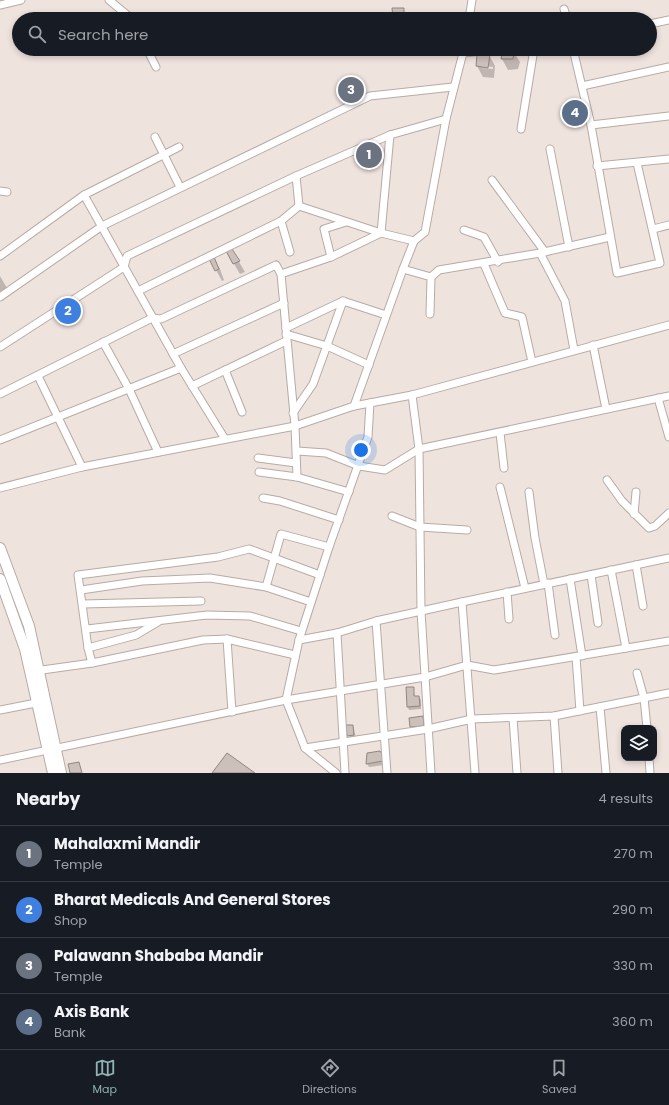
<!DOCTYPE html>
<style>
:root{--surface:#171b24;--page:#20242c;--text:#f1f3f6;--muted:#9ea1a6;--line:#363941;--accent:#90b4b3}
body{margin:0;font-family:Poppins,sans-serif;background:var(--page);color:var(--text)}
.controls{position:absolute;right:12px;bottom:12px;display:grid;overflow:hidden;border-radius:8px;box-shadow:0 2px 6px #0003}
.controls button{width:36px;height:36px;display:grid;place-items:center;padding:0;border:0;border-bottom:1px solid var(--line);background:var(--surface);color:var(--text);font:20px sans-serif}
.you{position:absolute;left:361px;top:450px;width:14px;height:14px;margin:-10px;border:3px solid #fff;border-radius:50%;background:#1a73e8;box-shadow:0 0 0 6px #1a73e833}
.badge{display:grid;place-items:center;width:26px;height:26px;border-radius:50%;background:var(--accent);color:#fff;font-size:13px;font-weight:700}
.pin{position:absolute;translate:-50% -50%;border:2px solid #fff;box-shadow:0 1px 4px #0006}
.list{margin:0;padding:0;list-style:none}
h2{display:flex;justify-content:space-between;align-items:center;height:52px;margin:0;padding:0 16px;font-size:17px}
h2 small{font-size:13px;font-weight:400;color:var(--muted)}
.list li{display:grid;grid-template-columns:26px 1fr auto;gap:12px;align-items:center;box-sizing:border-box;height:56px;padding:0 16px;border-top:1px solid var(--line)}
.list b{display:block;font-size:15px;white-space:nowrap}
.list p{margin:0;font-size:13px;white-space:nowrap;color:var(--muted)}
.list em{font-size:13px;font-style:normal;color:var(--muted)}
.icon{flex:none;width:22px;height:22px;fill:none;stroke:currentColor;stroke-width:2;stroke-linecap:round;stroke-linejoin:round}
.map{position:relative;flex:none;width:669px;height:773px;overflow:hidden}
.search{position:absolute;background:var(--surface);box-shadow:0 2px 6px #0003;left:12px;right:12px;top:12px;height:44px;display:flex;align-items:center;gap:10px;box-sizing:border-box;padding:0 14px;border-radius:22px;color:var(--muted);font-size:15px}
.sheet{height:276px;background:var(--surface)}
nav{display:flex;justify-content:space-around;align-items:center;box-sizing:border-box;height:56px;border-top:1px solid var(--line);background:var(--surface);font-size:11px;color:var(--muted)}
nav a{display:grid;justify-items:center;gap:2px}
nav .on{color:var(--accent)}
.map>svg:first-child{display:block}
.shadow{fill:#0003;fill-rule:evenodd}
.building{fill:#ccc0bb;stroke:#918682}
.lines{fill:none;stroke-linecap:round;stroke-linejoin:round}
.street-casing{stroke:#b7aba6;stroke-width:9}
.secondary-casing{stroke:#b7aba6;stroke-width:12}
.street{stroke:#fff;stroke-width:7}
.secondary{stroke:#fff;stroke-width:10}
</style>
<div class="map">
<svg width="669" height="773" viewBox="0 0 669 773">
<rect width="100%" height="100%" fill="#efe3de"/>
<g class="shadow">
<polygon points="403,9 405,19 394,19"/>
<polygon points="504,51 513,51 520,62 518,69 508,70 502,59"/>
<path d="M478 55H489L495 66 494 78 483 77 477 66ZM483 66 493 67V69L483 68Z"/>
<polygon points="232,250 245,272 240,274 227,252"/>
<polygon points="214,258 220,269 224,280 222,281 216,270"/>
<polygon points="0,276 7,288 0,292"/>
<polygon points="413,688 415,697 419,697 421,700 421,709 409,710 407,706"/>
<polygon points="423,718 426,729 412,730 410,719"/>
<polygon points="347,726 353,726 356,738 350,739"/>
<polygon points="384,759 384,765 369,767 367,764"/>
</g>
<g class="building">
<polygon points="392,8 404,8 404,19 393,19"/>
<polygon points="503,50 514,50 513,59 501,59"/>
<polygon points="477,54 490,54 488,68 476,66"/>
<polygon points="232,249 240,261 233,264 226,251"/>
<polygon points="214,257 219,269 215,271 209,259"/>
<polygon points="406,687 414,687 414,696 419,696 420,706 407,707"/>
<polygon points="423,716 424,726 410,727 409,718"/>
<polygon points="346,725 353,725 354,735 347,736"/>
<polygon points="380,751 382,754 383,761 366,764 367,753"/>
<polygon points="227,753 255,773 212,773"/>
<polygon points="79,762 82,773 70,773 68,764"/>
</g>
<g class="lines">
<g class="street-casing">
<g id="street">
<polyline points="109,0 132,19"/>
<polyline points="0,5 21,0"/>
<polyline points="564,9 567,19"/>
<polyline points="469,19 472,0"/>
<polyline points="650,24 669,20"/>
<polyline points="147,49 156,67"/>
<polyline points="573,49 591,125 617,273 660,263 637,163"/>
<polyline points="463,53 504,49"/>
<polyline points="582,86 669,67"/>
<polyline points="591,125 669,116"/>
<polyline points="521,129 534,49"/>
<polyline points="155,137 180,187"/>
<polyline points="550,149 569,247"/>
<polyline points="597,166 669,159"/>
<polyline points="296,176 299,206"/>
<polyline points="492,180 545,252"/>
<polyline points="0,191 7,192"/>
<polyline points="281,221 290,252"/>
<polyline points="653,229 669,225"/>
<polyline points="464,230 484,237 498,262"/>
<polyline points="540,253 565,301 574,350"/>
<polyline points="0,256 84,195 179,147"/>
<polyline points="331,257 324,229 346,222"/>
<polyline points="484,264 505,313 522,317 532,362"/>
<polyline points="403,269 431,277 430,314"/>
<polyline points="431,277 439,270 540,253 610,237"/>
<polyline points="138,291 281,221 299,206 381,233 414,241"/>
<polyline points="0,297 102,226 370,96 453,87"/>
<polyline points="286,328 343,301"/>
<polyline points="286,334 327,346 369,365"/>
<polyline points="103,342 129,389 158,452"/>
<polyline points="593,345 606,409"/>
<polyline points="0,347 124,267 127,256 296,176 390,135 446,119"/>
<polyline points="173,354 284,303"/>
<polyline points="181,368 225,439"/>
<polyline points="225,370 242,412"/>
<polyline points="38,376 82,467"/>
<polyline points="192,386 286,341"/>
<polyline points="0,394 152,318 161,319 276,265 281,274"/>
<polyline points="412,395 419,449 421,611 431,773"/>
<polyline points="658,398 669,437"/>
<polyline points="354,406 403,269 414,241 425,232 446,119 464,49"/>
<polyline points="293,413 313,384 343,301 386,315"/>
<polyline points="500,433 504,468"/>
<polyline points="0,440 181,368 84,195"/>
<polyline points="297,451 326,453 359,466 385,470 419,449 669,396"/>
<polyline points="258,458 296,463"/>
<polyline points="259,472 297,477 349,492"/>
<polyline points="297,477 295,426 281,274 331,257 381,233 390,135"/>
<polyline points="607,480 622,501 649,528 655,526 669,513"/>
<polyline points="500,487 525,588"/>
<polyline points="0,488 82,467 295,426 354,406 412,395 669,325"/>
<polyline points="529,492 535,538 544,584"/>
<polyline points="263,498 280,501 339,520"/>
<polyline points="634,514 636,492"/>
<polyline points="392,516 420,527 467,530"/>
<polyline points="636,565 643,606"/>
<polyline points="611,570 626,648"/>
<polyline points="591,575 598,623"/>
<polyline points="570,579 582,656"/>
<polyline points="548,583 555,635"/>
<polyline points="266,587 281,534 329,547"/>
<polyline points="81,590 142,581 210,578 266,587 311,602"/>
<polyline points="507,592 509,619"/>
<polyline points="462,602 475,773"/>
<polyline points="83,604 201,601"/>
<polyline points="376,621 387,773"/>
<polyline points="87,629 207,615 250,616 301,631"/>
<polyline points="337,633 345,773"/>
<polyline points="227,639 232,712"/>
<polyline points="299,640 337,633 376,621 462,602 669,558"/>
<polyline points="88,648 136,635 158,622"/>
<polyline points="576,657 580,711"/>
<polyline points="92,663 88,648 78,575 218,557 249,549 320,575"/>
<polyline points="35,671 92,663 203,640 227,639 295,655"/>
<polyline points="637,673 644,698 647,728"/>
<polyline points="600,707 606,773"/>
<polyline points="0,710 41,702"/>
<polyline points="554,716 558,773"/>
<polyline points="513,718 517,773"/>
<polyline points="305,748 428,729 472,719 554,716 669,693"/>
<polyline points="649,758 650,773"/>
<polyline points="0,760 286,700 425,677 467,665 494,670 669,641"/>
<polyline points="336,773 305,748 286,700 299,640 329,547 368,437 370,403"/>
</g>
</g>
<g class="secondary-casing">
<g id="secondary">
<polyline points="0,548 29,626 61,773"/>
<polyline points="0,579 25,649 53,773"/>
</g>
</g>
<use href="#street" class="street"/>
<use href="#secondary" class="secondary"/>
</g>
</svg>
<div class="controls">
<button><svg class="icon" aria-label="layers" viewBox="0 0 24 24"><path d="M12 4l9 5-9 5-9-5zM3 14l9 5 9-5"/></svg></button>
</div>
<div class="you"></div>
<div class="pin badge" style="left:369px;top:155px;background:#6b7280">1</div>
<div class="pin badge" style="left:68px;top:311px;background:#3f7fe0">2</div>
<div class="pin badge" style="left:351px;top:90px;background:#6b7280">3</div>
<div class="pin badge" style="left:575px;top:113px;background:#5c6f8a">4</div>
<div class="search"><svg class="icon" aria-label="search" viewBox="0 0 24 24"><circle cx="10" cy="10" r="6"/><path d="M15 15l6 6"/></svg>Search here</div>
</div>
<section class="sheet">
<h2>Nearby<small>4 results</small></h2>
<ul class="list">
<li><span class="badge" style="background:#6b7280">1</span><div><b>Mahalaxmi Mandir</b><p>Temple</p></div><em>270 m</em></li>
<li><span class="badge" style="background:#3f7fe0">2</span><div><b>Bharat Medicals And General Stores</b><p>Shop</p></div><em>290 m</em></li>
<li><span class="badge" style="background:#6b7280">3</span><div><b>Palawann Shababa Mandir</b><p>Temple</p></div><em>330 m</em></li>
<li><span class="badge" style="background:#5c6f8a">4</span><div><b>Axis Bank</b><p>Bank</p></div><em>360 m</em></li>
</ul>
</section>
<nav>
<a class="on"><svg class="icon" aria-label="map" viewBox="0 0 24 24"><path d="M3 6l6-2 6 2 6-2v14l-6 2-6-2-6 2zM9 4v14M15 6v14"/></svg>Map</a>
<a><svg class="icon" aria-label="directions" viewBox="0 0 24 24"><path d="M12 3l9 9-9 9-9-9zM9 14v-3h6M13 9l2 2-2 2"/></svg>Directions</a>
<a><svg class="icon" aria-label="saved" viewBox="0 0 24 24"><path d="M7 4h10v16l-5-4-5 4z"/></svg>Saved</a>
</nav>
